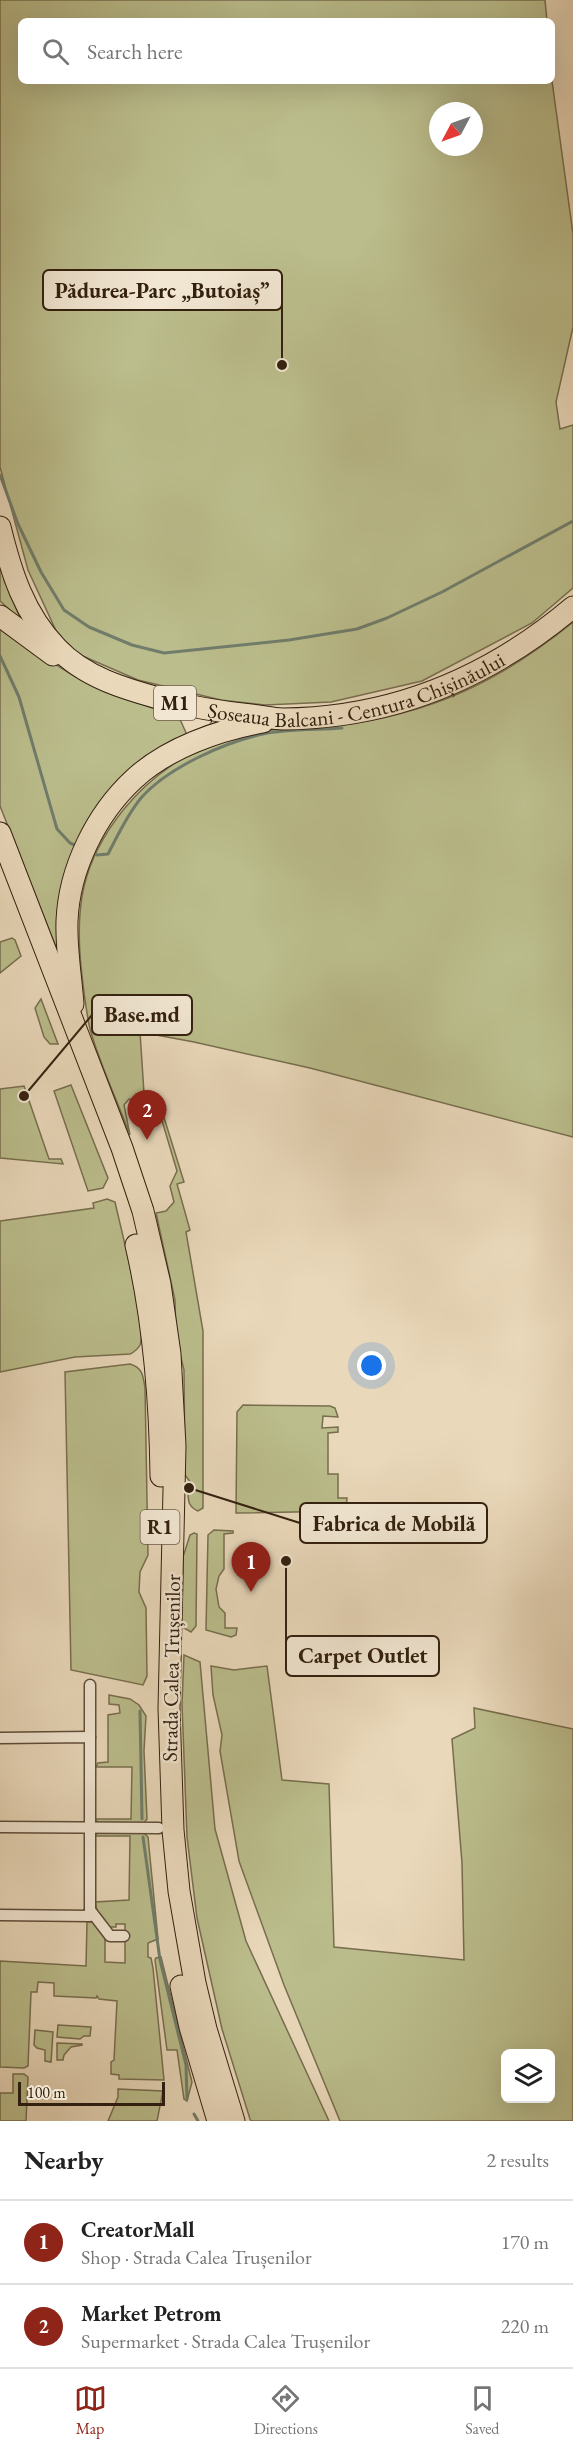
<!DOCTYPE html>
<meta charset="utf-8">
<style>
:root{--surface:#fff;--page:#f6f6f6;--text:#222;--muted:#767676;--line:#e0e0e0;--accent:#8f2418}
body{margin:0;font-family:"EB Garamond",serif;background:var(--page);color:var(--text)}
.controls{position:absolute;right:18px;bottom:18px;display:grid;overflow:hidden;border-radius:9px;box-shadow:0 6px 24px #0002}
.controls button{width:54px;height:54px;display:grid;place-items:center;padding:0;border:0;border-bottom:2px solid var(--line);background:var(--surface);color:var(--text);font:30px sans-serif}
.compass{position:absolute;left:429px;top:102px;width:54px;height:54px;border-radius:50%;background:var(--surface);box-shadow:0 6px 24px #0002;rotate:229deg}
.scale{position:absolute;left:18px;bottom:15px;width:147px;box-sizing:border-box;padding-left:6px;border:3px solid #33200f;border-top:0;font-size:16px;line-height:21px;white-space:nowrap;color:#33200f;-webkit-text-stroke:4px #f1e6d2;paint-order:stroke}
.you{position:absolute;left:372px;top:1366px;width:21px;height:21px;margin:-15px;border:4px solid #fff;border-radius:50%;background:#1a73e8;box-shadow:0 0 0 9px #1a73e833}
.badge{display:grid;place-items:center;width:39px;height:39px;border-radius:50%;background:var(--accent);color:#fff;font-size:20px;font-weight:700}
.pin{position:absolute;translate:-50% -50px;filter:drop-shadow(0 2px 3px #0008)}
.pin::after{content:'';position:absolute;top:32px;width:21px;height:18px;background:inherit;clip-path:polygon(0 0,100% 0,50% 100%)}
.list{margin:0;padding:0;list-style:none}
h2{display:flex;justify-content:space-between;align-items:center;height:78px;margin:0;padding:0 24px;font-size:26px}
h2 small{font-size:20px;font-weight:400;color:var(--muted)}
.list li{display:grid;grid-template-columns:39px 1fr auto;gap:18px;align-items:center;box-sizing:border-box;height:84px;padding:0 24px;border-top:2px solid var(--line)}
.list b{display:block;font-size:22px;white-space:nowrap}
.list p{margin:0;font-size:20px;white-space:nowrap;color:var(--muted)}
.list em{font-size:20px;font-style:normal;color:var(--muted)}
.icon{flex:none;width:33px;height:33px;fill:none;stroke:currentColor;stroke-width:2;stroke-linecap:round;stroke-linejoin:round}
.map{position:relative;flex:none;width:573px;height:2121px;overflow:hidden}
.search{position:absolute;background:var(--surface);box-shadow:0 6px 24px #0002;left:18px;right:18px;top:18px;height:66px;display:flex;align-items:center;gap:15px;box-sizing:border-box;padding:0 21px;border-radius:9px;color:var(--muted);font-size:22px}
.sheet{height:246px;background:var(--surface)}
nav{display:flex;justify-content:space-around;align-items:center;box-sizing:border-box;height:84px;border-top:2px solid var(--line);background:var(--surface);font-size:16px;color:var(--muted)}
nav a{display:grid;justify-items:center;gap:3px}
nav .on{color:var(--accent)}
.map>svg:first-child{display:block}
.green{fill:#bbbd8c;stroke:#776e4e;stroke-width:1.5;fill-rule:evenodd}
.lines{fill:none;stroke-linecap:round;stroke-linejoin:round}
.stream{stroke:#707d6b;stroke-width:3}
.street-casing{stroke:#604e3a;stroke-width:13}
.highway-casing{stroke:#33200f;stroke-width:23}
.street{stroke:#f1e6d2;stroke-width:10}
.highway{stroke:#e9d8ba;stroke-width:21}
.labels{text-anchor:middle;dominant-baseline:central;stroke-width:5;stroke-linejoin:round;paint-order:stroke}
.shield{fill:#f1e6d2;stroke:#6c5b4a;stroke-width:1.5}
.shield-label{font-size:20px;font-weight:bold;fill:#33200f}
.street-label{font-size:21px;fill:#33200f;stroke:#f1e6d2}
.leader{fill:none;stroke:#33200f;stroke-width:2}
.callout-dot{fill:#33200f;stroke:#f1e6d2;stroke-width:2}
.callout{fill:#f1e6d2;stroke:#33200f;stroke-width:2}
.callout-label{font-size:22px;text-anchor:middle;font-weight:bold;fill:#33200f}
</style>
<div class="map">
<svg width="573" height="2121" viewBox="0 0 573 2121">
<rect width="100%" height="100%" fill="#e9d8ba"/>
<filter id="stains"><feTurbulence type="fractalNoise" baseFrequency=".00333" numOctaves="4"/><feColorMatrix values="0 0 0 0 .2 0 0 0 0 .09 0 0 0 0 .02 0 0 0 .5 -.17"/></filter>
<radialGradient id="worn" r=".72"><stop offset=".6" stop-color="#630" stop-opacity="0"/><stop offset="1" stop-color="#630" stop-opacity=".3"/></radialGradient>
<g class="green">
<path d="M0 0H545L547 21H21V81H552L573 234V327L556 402 560 429 573 425V588L532 623 422 681 331 702 265 705 221 700 138 680 78 654 58 635 28 570 0 467ZM438 111H474V147H438Z"/>
<polygon points="0,565 4,580 21,620 0,601"/>
<path d="M573 622V1137L310 1068 194 1042 140 1032 144 1093 158 1098 184 1182 177 1184 190 1230 186 1232 203 1331V1508L198 1511C189 1507 188 1502 188 1492H191V1483L185 1475 184 1370 176 1337 175 1300 156 1213 166 1211 174 1202 170 1186 177 1171 160 1114 156 1115 152 1102 129 1099 124 1105 130 1135C117 1100 100 1065 90 1029 86 1011 84 993 82 975 74 909 81 862 124 809 150 777 190 748 231 737 265 727 301 730 335 726 431 714 499 682 573 622Z"/>
<path d="M0 626C27 645 53 665 82 680 113 696 147 706 179 717L187 735 109 794 59 948 56 947 0 806Z"/>
<polygon points="12,938 15,940 21,956 0,973 0,942"/>
<polygon points="41,999 58,1044 50,1044 44,1037 35,1008"/>
<polygon points="71,1085 108,1178 103,1188 88,1191 54,1091"/>
<polygon points="24,1086 49,1159 61,1159 63,1164 0,1158 0,1089"/>
<path d="M107 1199 115 1202C120 1225 147 1329 140 1345 138 1349 134 1352 130 1354L75 1357 0 1372V1221L94 1208 93 1203Z"/>
<path d="M130 1364C143 1368 143 1376 145 1388L148 1555 140 1572 139 1592 146 1608 147 1676 143 1685 71 1670 65 1372Z"/>
<polygon points="243,1405 330,1406 335,1408 338,1417 323,1416 322,1428 338,1427 338,1432 328,1433 328,1474 338,1474 338,1498 347,1498 346,1511 236,1513 237,1412"/>
<polygon points="214,1530 233,1531 233,1533 224,1534 224,1569 219,1576 216,1589 219,1607 225,1613 225,1628 237,1628 236,1635 231,1637 206,1630 208,1535"/>
<polygon points="194,1533 197,1534 196,1626 191,1632 184,1628 182,1623 183,1557 190,1535"/>
<polygon points="184,1655 200,1662 215,1829 246,1941 329,2121 251,2121 250,2119 222,2029 197,1918 187,1837 182,1704"/>
<path d="M211 1666 234 1670 267 1666 282 1780 329 1784 334 1947 464 1960 462 1863 452 1739 475 1728 474 1708 573 1729V2121H340L284 1985 239 1861 220 1751 222 1735 213 1695ZM506 2054H550V2098H506Z"/>
<polygon points="109,1695 130,1699 139,1705 146,1716 144,1751 147,1819 143,1824 98,1823 95,1819 131,1819 132,1767 96,1767 98,1763 108,1762 108,1715 120,1713 119,1705 109,1704"/>
<path d="M98 1832H143L148 1837 158 1939 148 1943V1957L151 1958 153 1968 164 2080 119 2079V2075L111 2074V2062L114 2060 117 2001 99 1999 97 1996 96 1998 54 1996V1983L38 1982 37 1992H31L28 2066 24 2068 0 2067V1961L86 1966 87 1922H96L105 1936V1962L125 1963V1924H116V1927H108C102 1919 96 1912 95 1902L129 1900 130 1836H95Z"/>
<polygon points="161,1957 192,2082 187,2101 184,2099 177,2050 167,2050 155,1960 156,1958"/>
<polygon points="58,2025 91,2027 90,2036 84,2036 80,2039 57,2037"/>
<polygon points="35,2030 53,2032 51,2062 45,2061 45,2050 37,2048 34,2045"/>
<polygon points="57,2043 82,2044 82,2045 71,2047 64,2055 63,2060 57,2060"/>
<polygon points="13,2074 24,2074 28,2077 26,2121 0,2121 0,2093 13,2093"/>
<polygon points="118,2089 163,2091 157,2121 108,2121 118,2097"/>
</g>
<g class="lines">
<g class="stream">
<polyline points="0,475 18,524 41,572 64,610 89,627 132,645 164,653 289,640 357,629 387,618 442,592 573,521"/>
<polyline points="0,656 19,697 57,829 70,843 77,846"/>
<path d="M91 852 97 855 108 854C118 835 127 815 141 798 167 768 225 742 263 734 288 729 316 730 342 728"/>
<polyline points="140,1711 142,1819"/>
<polyline points="143,1837 160,1960 186,2065 187,2099"/>
<polyline points="194,2114 198,2121"/>
</g>
<g class="street-casing">
<g id="street">
<polyline points="90,1685 90,1737"/>
<polyline points="0,1738 90,1737 90,1916 0,1915"/>
<polyline points="0,1827 159,1828"/>
<polyline points="90,1910 110,1936 124,1936"/>
</g>
</g>
<g class="highway-casing">
<g id="highway">
<path id="s1" d="M0 527C11 572 24 614 57 648 84 677 125 689 162 699 191 707 221 712 251 715 262 716 273 719 283 719 393 718 490 677 573 607"/>
<polyline points="0,616 53,655"/>
<polyline points="0,833 122,1148 143,1211 160,1284 170,1354 175,1446 169,1708 173,1830 179,1891 195,1983 206,2029 234,2121"/>
<path d="M73 1004C71 977 66 948 67 921 69 869 96 814 134 779 167 748 219 730 263 722"/>
<path d="M136 1245C154 1322 160 1398 161 1476"/>
<polyline points="181,1986 190,2027 218,2121"/>
</g>
</g>
<use href="#street" class="street"/>
<use href="#highway" class="highway"/>
</g>
<g class="labels">
<g class="shield">
<rect x="154" y="686" width="42" height="34" rx="4.5"/>
<rect x="140.5" y="1510" width="39" height="34" rx="4.5"/>
</g>
<g class="shield-label">
<text x="175" y="703">M1</text>
<text x="160" y="1527">R1</text>
</g>
<g class="street-label">
<text stroke="none"><textPath href="#s1" startOffset="454">Șoseaua Balcani - Centura Chișinăului</textPath></text>
<text transform="translate(171 1668) rotate(-89)">Strada Calea Trușenilor</text>
</g>
</g>
<path class="leader" d="M282 365L282 290M24 1096L92 1015M189 1488L300 1523M286 1561L286 1656"/>
<g class="callout-dot">
<circle cx="282" cy="365" r="6"/>
<circle cx="24" cy="1096" r="6"/>
<circle cx="189" cy="1488" r="6"/>
<circle cx="286" cy="1561" r="6"/>
</g>
<g class="callout">
<rect x="43" y="270" width="239" height="40" rx="6"/>
<rect x="92" y="995" width="100" height="40" rx="6"/>
<rect x="300" y="1503" width="187" height="40" rx="6"/>
<rect x="286" y="1636" width="153" height="40" rx="6"/>
</g>
<g class="callout-label">
<text x="162" y="298">Pădurea-Parc „Butoiaș”</text>
<text x="142" y="1022">Base.md</text>
<text x="394" y="1531">Fabrica de Mobilă</text>
<text x="363" y="1663">Carpet Outlet</text>
</g>
<rect width="100%" height="100%" filter="url(#stains)"/>
<rect width="100%" height="100%" fill="url(#worn)"/>
</svg>
<div class="controls">
<button><svg class="icon" aria-label="layers" viewBox="0 0 24 24"><path d="M12 4l9 5-9 5-9-5zM3 14l9 5 9-5"/></svg></button>
</div>
<svg class="compass" viewBox="-18 -18 36 36"><path d="M0-13l5 13h-10z" fill="#e53935"/><path d="M0 13l5-13h-10z" fill="#767676"/></svg>
<div class="scale">100 m</div>
<div class="you"></div>
<div class="pin badge" style="left:251px;top:1592px">1</div>
<div class="pin badge" style="left:147px;top:1140px">2</div>
<div class="search"><svg class="icon" aria-label="search" viewBox="0 0 24 24"><circle cx="10" cy="10" r="6"/><path d="M15 15l6 6"/></svg>Search here</div>
</div>
<section class="sheet">
<h2>Nearby<small>2 results</small></h2>
<ul class="list">
<li><span class="badge">1</span><div><b>CreatorMall</b><p>Shop · Strada Calea Trușenilor</p></div><em>170 m</em></li>
<li><span class="badge">2</span><div><b>Market Petrom</b><p>Supermarket · Strada Calea Trușenilor</p></div><em>220 m</em></li>
</ul>
</section>
<nav>
<a class="on"><svg class="icon" aria-label="map" viewBox="0 0 24 24"><path d="M3 6l6-2 6 2 6-2v14l-6 2-6-2-6 2zM9 4v14M15 6v14"/></svg>Map</a>
<a><svg class="icon" aria-label="directions" viewBox="0 0 24 24"><path d="M12 3l9 9-9 9-9-9zM9 14v-3h6M13 9l2 2-2 2"/></svg>Directions</a>
<a><svg class="icon" aria-label="saved" viewBox="0 0 24 24"><path d="M7 4h10v16l-5-4-5 4z"/></svg>Saved</a>
</nav>
